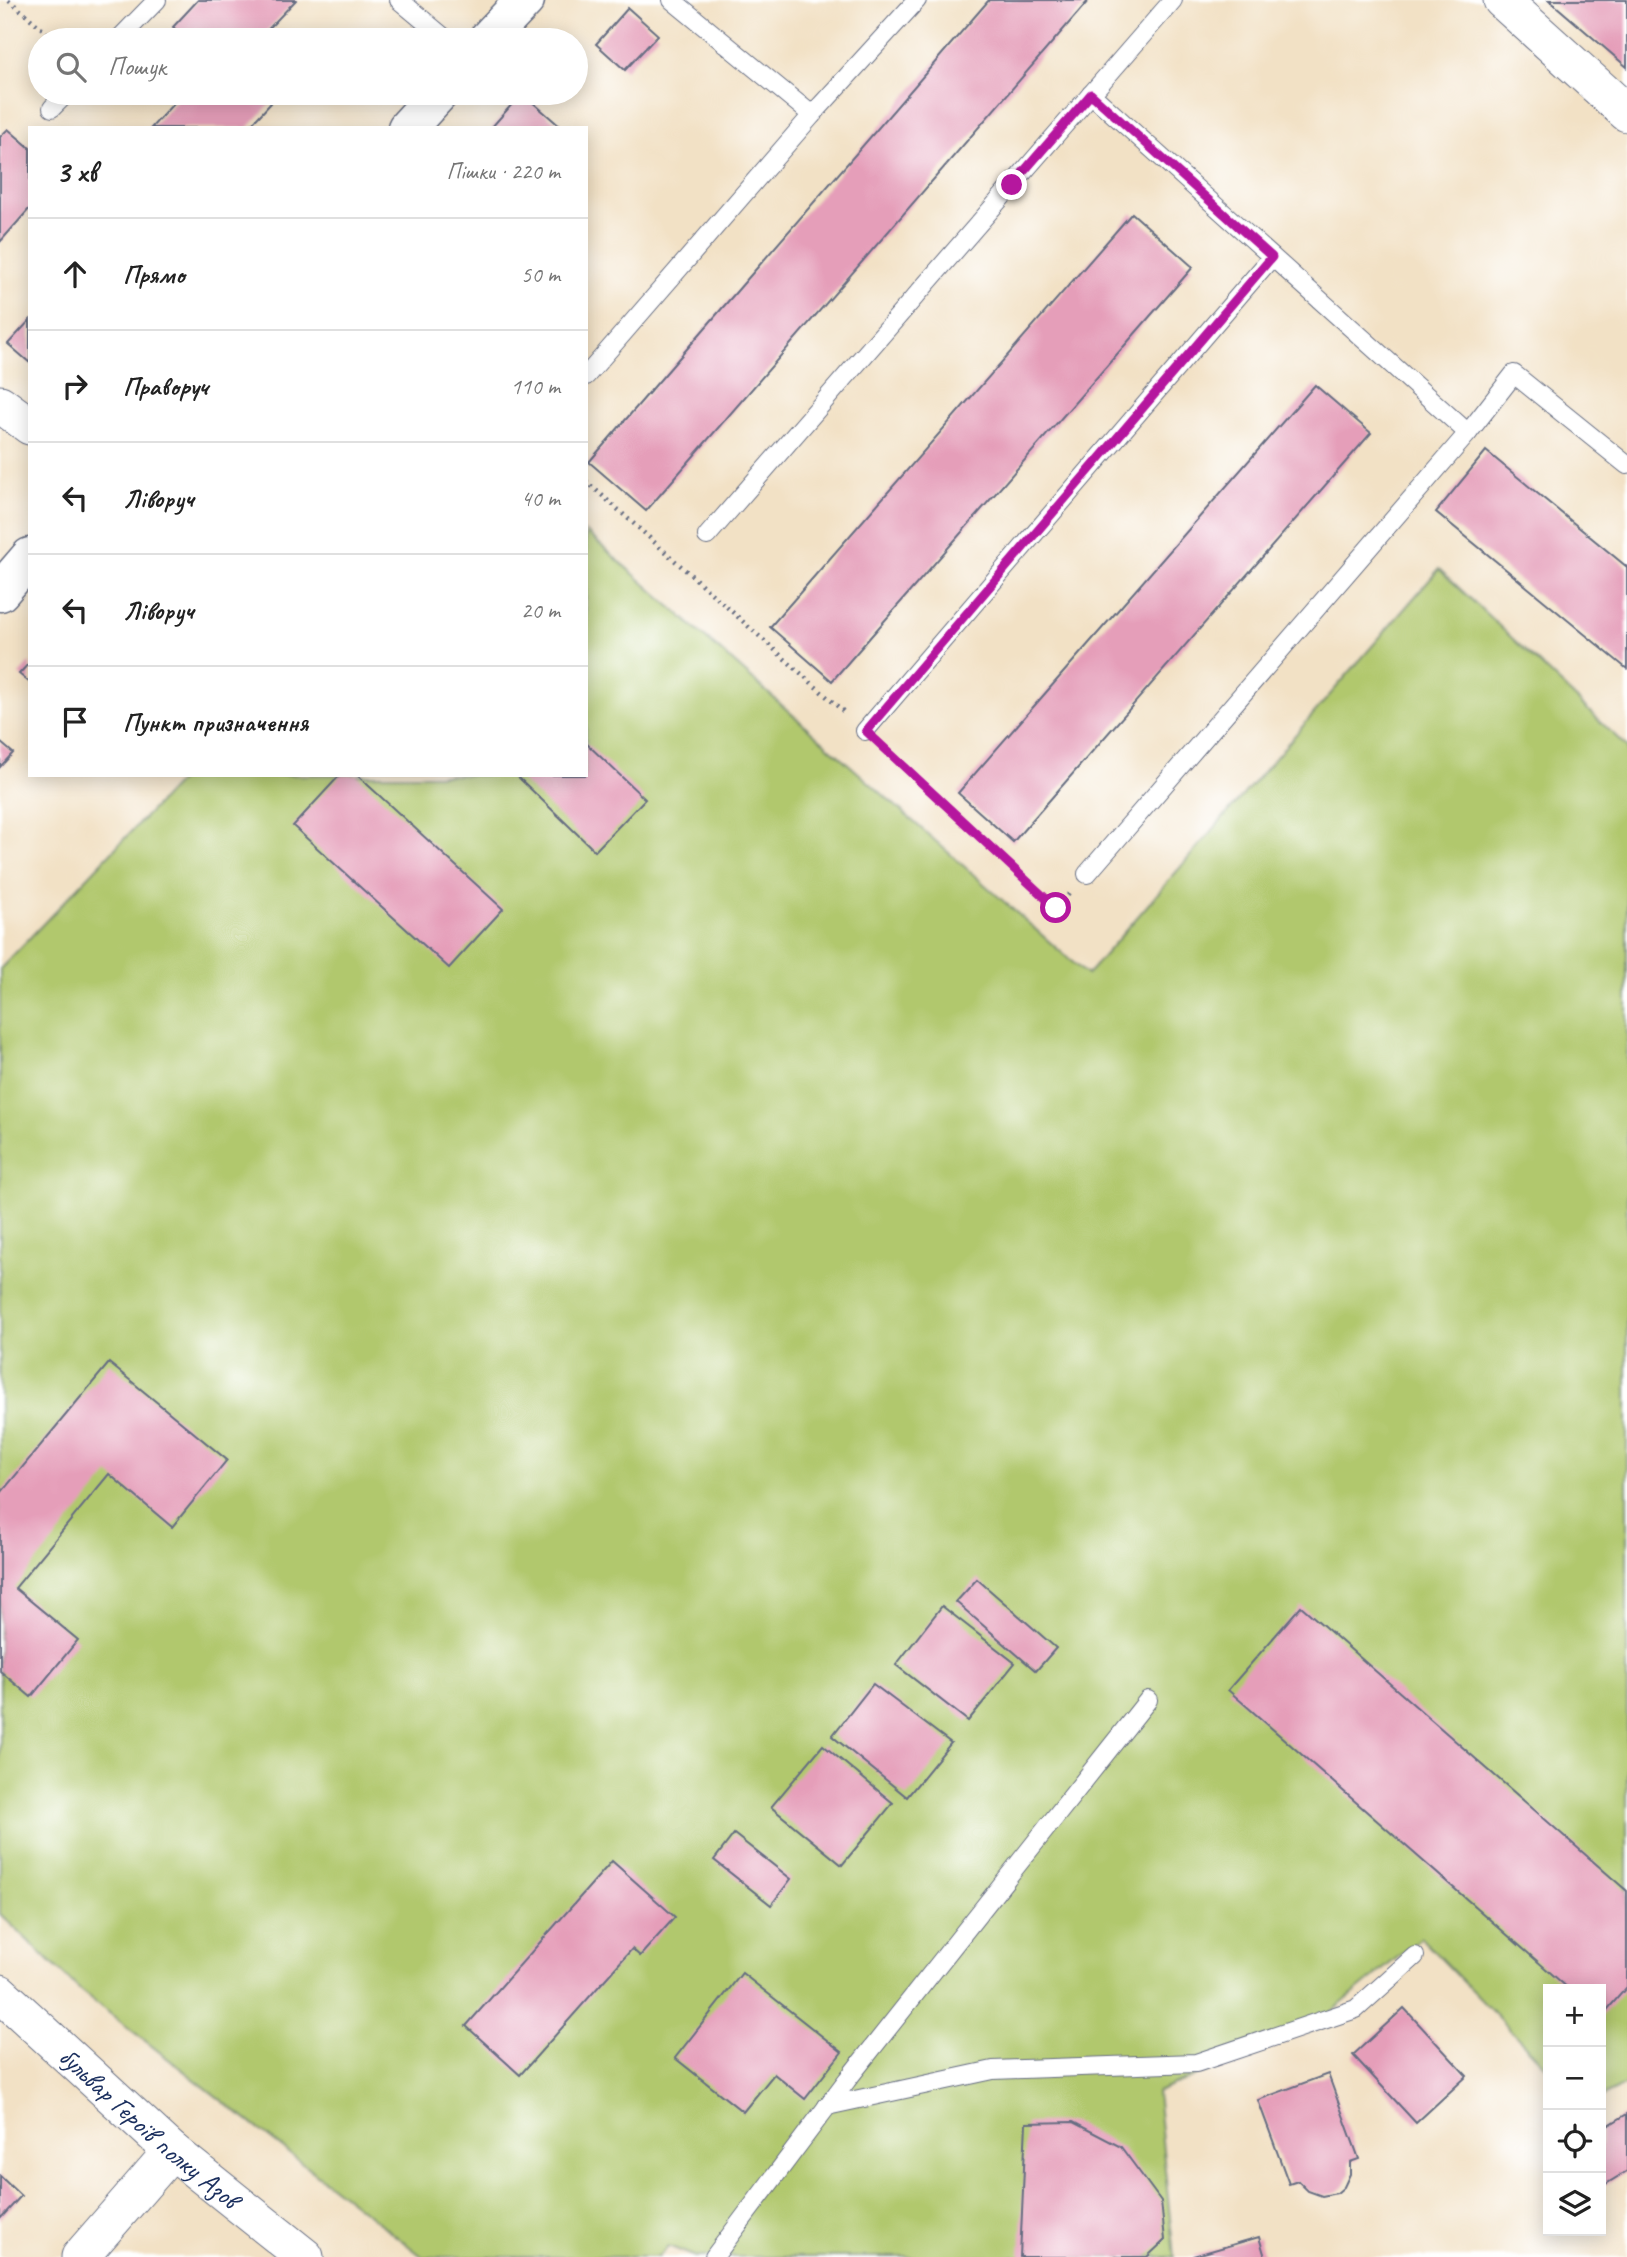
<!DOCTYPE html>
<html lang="uk">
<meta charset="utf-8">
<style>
:root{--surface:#fff;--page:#f2f2f2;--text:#222;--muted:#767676;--line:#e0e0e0}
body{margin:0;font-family:Caveat,sans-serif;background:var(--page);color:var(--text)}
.controls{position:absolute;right:21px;bottom:21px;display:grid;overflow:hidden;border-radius:0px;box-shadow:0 4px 18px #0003}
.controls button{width:63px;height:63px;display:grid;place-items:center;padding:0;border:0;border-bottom:2px solid var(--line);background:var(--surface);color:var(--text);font:35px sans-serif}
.stop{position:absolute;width:21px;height:21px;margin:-16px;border:5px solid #b5179e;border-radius:50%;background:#fff}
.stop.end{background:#b5179e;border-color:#fff;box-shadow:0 2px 7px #0008}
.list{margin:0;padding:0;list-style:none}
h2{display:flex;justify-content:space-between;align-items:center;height:91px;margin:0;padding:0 28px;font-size:30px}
h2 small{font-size:23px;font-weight:400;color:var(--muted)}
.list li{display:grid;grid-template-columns:46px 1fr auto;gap:21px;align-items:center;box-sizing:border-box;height:112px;padding:0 28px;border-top:2px solid var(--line)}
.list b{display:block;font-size:26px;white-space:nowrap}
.list em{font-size:23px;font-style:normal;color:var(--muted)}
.icon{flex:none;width:38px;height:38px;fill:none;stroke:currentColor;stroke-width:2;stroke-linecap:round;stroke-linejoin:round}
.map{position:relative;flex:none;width:1627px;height:2257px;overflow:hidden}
.search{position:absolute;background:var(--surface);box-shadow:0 4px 18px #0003;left:28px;top:28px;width:560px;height:77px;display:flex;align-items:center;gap:18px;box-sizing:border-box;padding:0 24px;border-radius:38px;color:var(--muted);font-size:26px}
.panel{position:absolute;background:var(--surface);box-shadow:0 4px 18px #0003;left:28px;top:126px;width:560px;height:651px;border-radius:0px}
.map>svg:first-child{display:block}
.green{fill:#b1c86d;stroke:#667c66;stroke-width:2}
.building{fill:#e59eb9}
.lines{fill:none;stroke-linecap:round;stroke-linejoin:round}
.service-casing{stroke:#666d82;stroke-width:20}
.minor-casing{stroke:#666d82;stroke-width:39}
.tertiary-casing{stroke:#666d82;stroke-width:41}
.path{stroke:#666d82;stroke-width:4.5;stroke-dasharray:2 5;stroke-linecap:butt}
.service{stroke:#fff;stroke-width:18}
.minor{stroke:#fff;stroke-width:37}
.tertiary{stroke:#fff;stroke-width:38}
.route{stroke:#b5179e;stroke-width:9}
.labels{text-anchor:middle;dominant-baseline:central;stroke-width:6;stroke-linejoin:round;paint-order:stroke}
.street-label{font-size:28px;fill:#1b2f5e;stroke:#fff}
</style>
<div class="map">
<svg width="1627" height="2257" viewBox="0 0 1627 2257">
<rect width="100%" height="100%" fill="#fff"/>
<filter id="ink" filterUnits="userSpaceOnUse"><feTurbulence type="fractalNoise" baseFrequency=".0143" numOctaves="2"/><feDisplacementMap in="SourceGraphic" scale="14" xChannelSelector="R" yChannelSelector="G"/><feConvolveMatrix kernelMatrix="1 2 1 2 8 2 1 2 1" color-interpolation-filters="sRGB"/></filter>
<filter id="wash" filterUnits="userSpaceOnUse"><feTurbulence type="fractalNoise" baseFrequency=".00686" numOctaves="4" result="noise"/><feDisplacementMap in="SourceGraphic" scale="28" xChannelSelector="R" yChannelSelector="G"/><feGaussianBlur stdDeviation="1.57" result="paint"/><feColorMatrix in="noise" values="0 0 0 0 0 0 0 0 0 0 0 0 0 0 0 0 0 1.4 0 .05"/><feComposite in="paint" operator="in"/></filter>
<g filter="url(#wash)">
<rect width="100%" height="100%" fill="#f2e1c5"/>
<polygon class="green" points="586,532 1087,975 1439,569 1627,747 1627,2084 1601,2098 1601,1989 1548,1989 1548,2069 1421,1938 1312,2028 1157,2092 1174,2257 696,2257 668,2246 659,2257 423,2257 81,1991 0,1914 0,969 185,775 586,775"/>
<g id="blocks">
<g class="building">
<polygon points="198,0 296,0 258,40 188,40 173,27"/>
<polygon points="989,0 1089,0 646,511 589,462"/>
<polygon points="1549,0 1627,0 1627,67"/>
<polygon points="628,8 658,35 625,70 596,44"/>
<polygon points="183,93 260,93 271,103 248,128 151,128"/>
<polygon points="522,93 562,128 491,128"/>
<polygon points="8,129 30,148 30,208 0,242 0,137"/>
<polygon points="1132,213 1193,267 832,681 770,627"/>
<polygon points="30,320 30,363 8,344"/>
<polygon points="1315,385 1371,433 1013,842 958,793"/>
<polygon points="1486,451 1627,567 1627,669 1436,512"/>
<polygon points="30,662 30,683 19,674"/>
<polygon points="0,742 13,753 0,767"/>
<polygon points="586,743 645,799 595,851 516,775 586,775"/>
<polygon points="340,775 357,775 503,909 449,968 293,826"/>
<polygon points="109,1363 227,1460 172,1527 109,1474 15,1588 78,1640 31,1697 0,1671 0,1494"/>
<polygon points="977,1579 1056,1648 1036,1671 956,1602"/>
<polygon points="942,1606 1015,1663 968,1721 896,1665"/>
<polygon points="1301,1606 1627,1891 1627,1987 1601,2017 1601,1989 1569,1989 1228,1690"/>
<polygon points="873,1684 951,1743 907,1797 832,1736"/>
<polygon points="823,1745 893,1803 842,1865 771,1807"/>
<polygon points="734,1834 791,1879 771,1905 714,1860"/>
<polygon points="612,1861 675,1917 640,1956 632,1949 520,2075 466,2026"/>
<polygon points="742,1973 842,2052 805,2099 774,2074 743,2112 675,2058"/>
<polygon points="1404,2008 1467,2076 1416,2123 1353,2055"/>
<polygon points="1328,2074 1359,2159 1350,2162 1350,2174 1344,2187 1337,2193 1322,2196 1308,2191 1298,2181 1289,2184 1258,2100"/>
<polygon points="1627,2114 1627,2171 1601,2187 1601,2130"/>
<polygon points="1073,2122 1121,2147 1161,2201 1165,2240 1147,2257 1020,2257 1026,2123"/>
<polygon points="0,2176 21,2196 0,2219"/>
<polygon points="1259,2237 1265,2257 1193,2257 1193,2256"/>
</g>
</g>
</g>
<g filter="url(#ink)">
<use href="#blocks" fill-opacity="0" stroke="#666d82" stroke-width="2"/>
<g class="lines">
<g class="service-casing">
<g id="service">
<polyline points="399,0 447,40"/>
<polyline points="672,0 812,115 917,0"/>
<polyline points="118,40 157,0"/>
<polyline points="1091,94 1468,433 1514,374 1627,465"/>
<polyline points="52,108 67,93"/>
<polyline points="586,376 812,115"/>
<polyline points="707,536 1173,0"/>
<polyline points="865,731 1272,257"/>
<polyline points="1087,874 1468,433"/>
<polyline points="827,2106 993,2070 1196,2063 1356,2009 1415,1956"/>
<polyline points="714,2257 847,2080 1148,1700"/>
</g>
</g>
<g class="minor-casing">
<g id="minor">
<polyline points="1502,0 1627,113"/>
<polyline points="0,404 30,426"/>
<path id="s1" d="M0 1993 172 2151 305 2257"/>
<polyline points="80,2257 172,2151"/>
</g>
</g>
<g class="tertiary-casing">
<g id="tertiary">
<polyline points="487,40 525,0"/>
<polyline points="407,128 439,93"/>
<polyline points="0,592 30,557"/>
</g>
</g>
<g class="path">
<polyline points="9,0 55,40"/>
<polyline points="586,481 844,712"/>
<polyline points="884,748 1056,908 1069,894"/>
</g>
<use href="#service" class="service"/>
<use href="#minor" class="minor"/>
<use href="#tertiary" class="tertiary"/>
</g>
</g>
<g class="lines" filter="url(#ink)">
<polyline class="route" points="1012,185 1091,94 1272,257 866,731 1056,908"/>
</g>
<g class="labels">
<g class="street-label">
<text stroke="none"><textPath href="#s1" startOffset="201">бульвар Героїв полку Азов</textPath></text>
</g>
</g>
</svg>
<div class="controls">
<button>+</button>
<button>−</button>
<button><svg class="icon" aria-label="locate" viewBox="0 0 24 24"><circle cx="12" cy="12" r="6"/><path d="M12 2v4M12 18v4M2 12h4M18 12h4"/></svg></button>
<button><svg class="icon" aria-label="layers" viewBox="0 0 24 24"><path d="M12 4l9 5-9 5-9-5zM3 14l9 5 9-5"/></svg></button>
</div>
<div class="stop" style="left:1056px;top:908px"></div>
<div class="stop end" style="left:1012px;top:185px"></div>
<div class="search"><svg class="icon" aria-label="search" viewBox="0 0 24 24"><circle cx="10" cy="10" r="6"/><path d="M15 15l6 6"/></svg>Пошук</div>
<section class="panel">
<h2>3 хв<small>Пішки · 220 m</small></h2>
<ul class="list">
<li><svg class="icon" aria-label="ahead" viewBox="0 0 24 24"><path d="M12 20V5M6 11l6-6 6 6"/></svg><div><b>Прямо</b></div><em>50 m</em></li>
<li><svg class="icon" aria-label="right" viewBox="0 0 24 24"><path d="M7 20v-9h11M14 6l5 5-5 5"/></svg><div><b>Праворуч</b></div><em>110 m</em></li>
<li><svg class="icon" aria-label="left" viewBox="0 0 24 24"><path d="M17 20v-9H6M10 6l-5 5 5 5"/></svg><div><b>Ліворуч</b></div><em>40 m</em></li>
<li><svg class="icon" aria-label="left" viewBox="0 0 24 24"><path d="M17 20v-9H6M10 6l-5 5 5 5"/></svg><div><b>Ліворуч</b></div><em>20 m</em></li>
<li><svg class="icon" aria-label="arrive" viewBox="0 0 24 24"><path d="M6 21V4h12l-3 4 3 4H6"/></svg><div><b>Пункт призначення</b></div></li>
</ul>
</section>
</div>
